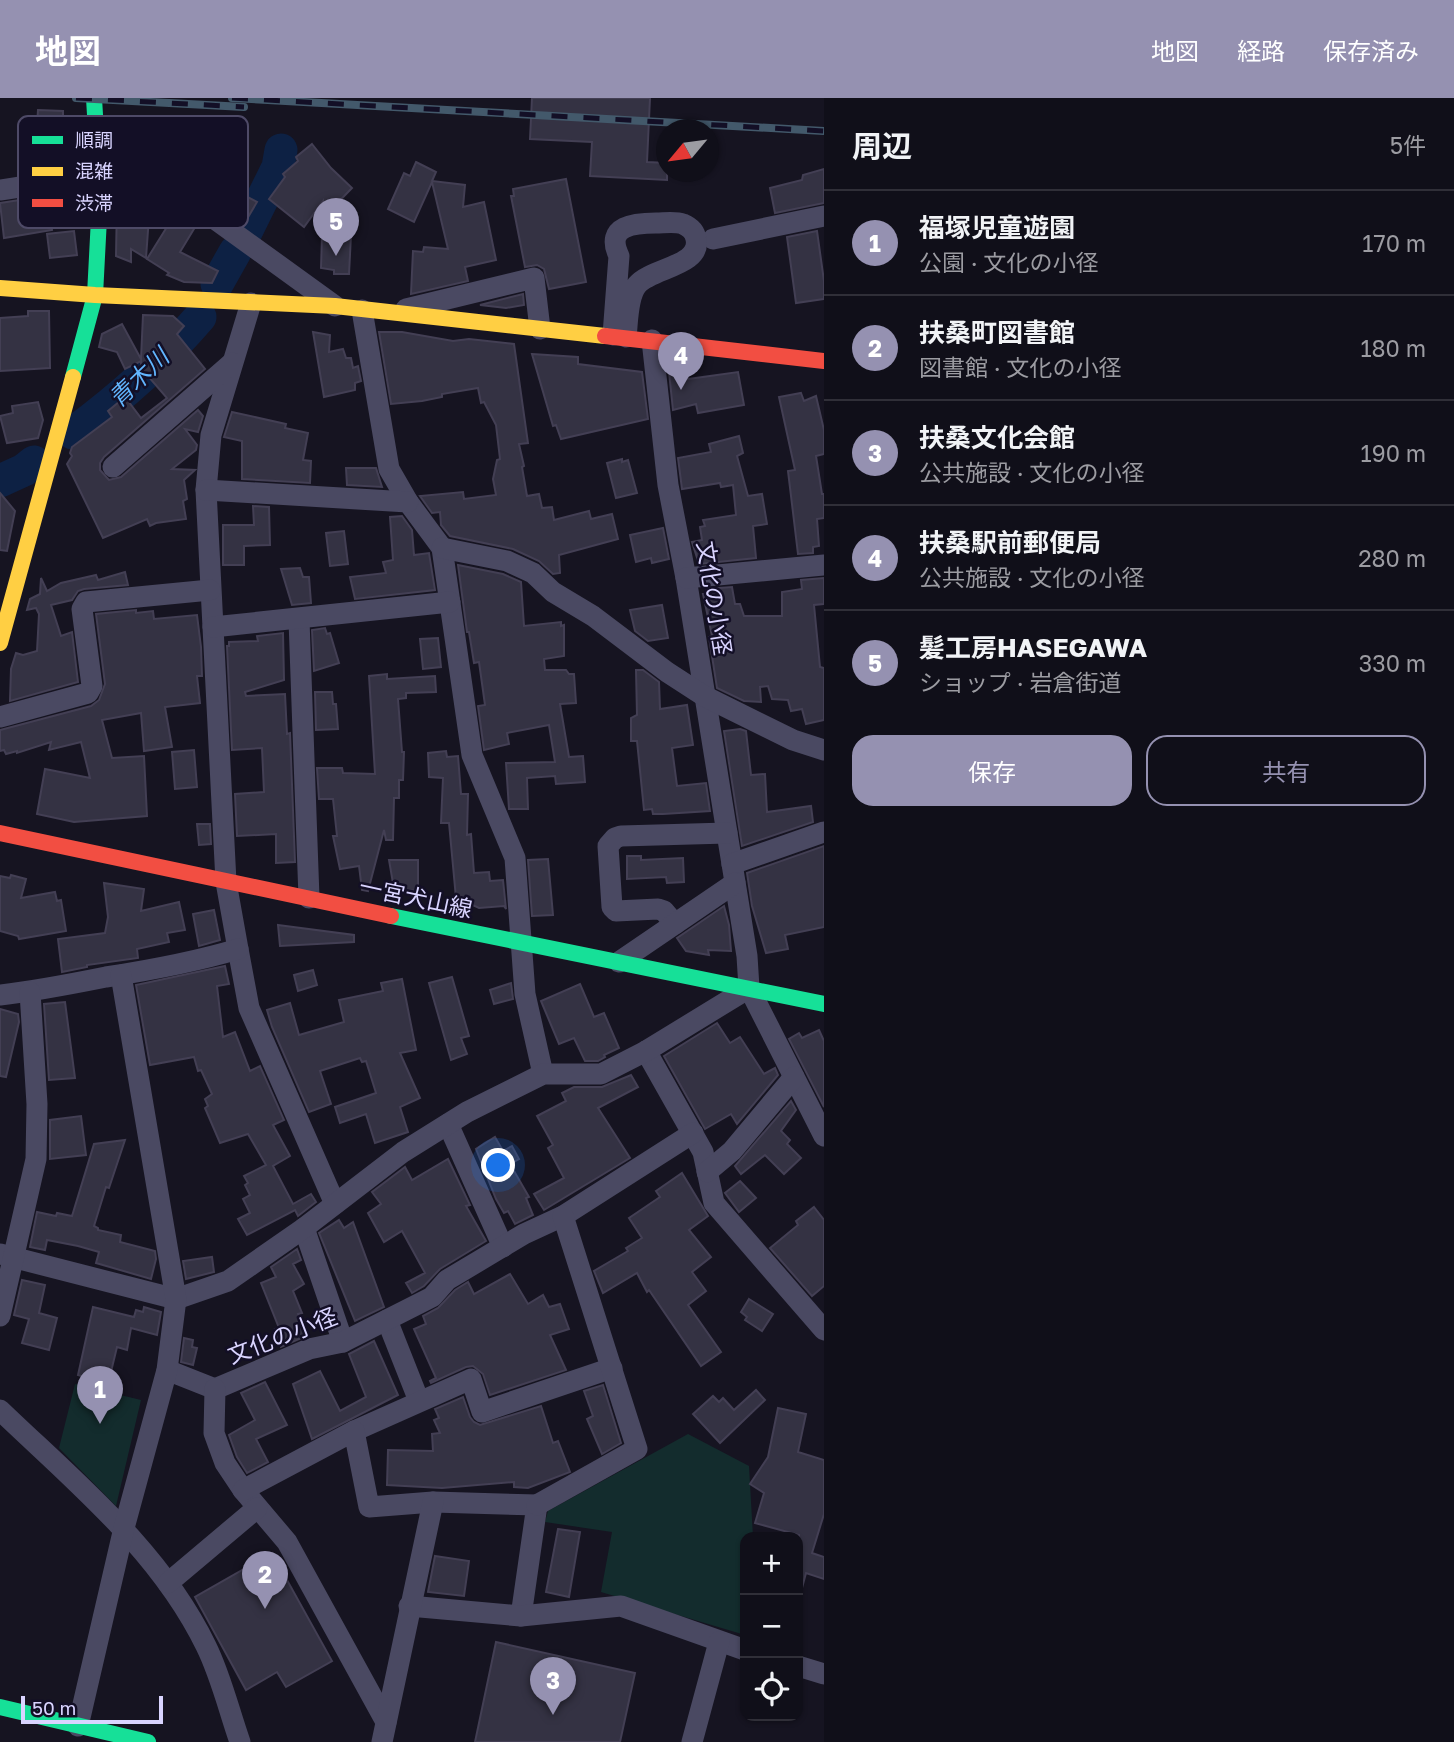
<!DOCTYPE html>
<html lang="ja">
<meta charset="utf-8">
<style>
:root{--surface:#100f19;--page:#1e1d26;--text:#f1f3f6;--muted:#9c9ca2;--line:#302f38;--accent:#9591b1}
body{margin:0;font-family:"Golos Text","Noto Sans JP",sans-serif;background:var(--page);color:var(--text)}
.controls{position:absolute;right:21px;bottom:21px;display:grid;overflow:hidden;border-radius:14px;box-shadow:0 2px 5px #0004}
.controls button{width:63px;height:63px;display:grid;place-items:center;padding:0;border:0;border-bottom:2px solid var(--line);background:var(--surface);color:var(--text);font:35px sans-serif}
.compass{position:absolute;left:656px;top:21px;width:63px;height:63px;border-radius:50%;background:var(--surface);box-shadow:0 2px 5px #0004;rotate:241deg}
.scale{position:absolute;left:21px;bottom:18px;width:142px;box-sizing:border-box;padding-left:7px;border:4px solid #d9d4ff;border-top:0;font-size:19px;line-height:24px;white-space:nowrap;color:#d9d4ff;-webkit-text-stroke:5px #130f26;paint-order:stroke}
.you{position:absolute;left:499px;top:1068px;width:24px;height:24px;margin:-18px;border:5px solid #fff;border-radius:50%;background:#1a73e8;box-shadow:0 0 0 10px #1a73e833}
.badge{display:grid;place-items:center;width:46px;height:46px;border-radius:50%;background:var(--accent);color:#fff;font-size:23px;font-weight:700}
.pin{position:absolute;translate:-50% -58px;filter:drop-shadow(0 2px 4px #0008)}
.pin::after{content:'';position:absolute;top:37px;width:24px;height:21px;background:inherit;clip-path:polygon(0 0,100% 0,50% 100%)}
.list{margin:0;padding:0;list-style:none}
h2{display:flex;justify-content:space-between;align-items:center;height:91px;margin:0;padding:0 28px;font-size:30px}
h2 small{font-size:23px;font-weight:400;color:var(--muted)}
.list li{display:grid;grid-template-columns:46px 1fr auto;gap:21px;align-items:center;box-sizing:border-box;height:105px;padding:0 28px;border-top:2px solid var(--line)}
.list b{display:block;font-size:26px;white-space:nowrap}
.list p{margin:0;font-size:23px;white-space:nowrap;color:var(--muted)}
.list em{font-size:23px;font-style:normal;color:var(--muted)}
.actions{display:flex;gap:14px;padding:21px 28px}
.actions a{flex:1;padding:16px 0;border:2px solid var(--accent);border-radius:21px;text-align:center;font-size:24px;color:var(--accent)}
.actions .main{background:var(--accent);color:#fff}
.icon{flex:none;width:38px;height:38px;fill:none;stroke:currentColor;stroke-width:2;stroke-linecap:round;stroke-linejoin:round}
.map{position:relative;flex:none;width:824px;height:1644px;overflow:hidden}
header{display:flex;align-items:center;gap:42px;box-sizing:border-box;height:98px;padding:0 35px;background:var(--accent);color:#fff}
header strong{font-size:33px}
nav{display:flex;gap:38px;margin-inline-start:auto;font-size:24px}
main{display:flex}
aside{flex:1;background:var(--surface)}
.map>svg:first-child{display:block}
.green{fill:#132c2d}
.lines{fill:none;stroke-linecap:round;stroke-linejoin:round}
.river{stroke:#0d2144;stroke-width:33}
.building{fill:#343243;stroke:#433f54;stroke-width:2}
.street{stroke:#4a4962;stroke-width:21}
.fast{stroke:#16e098;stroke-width:16}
.slow{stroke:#ffcf43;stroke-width:16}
.jam{stroke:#f24e42;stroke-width:16}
.rail-casing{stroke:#43596b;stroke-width:8}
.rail{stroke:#130f26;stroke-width:5;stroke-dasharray:16;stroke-linecap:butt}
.labels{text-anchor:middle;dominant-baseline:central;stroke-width:5;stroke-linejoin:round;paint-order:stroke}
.street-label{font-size:23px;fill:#d9d4ff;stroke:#130f26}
.water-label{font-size:24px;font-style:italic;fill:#62b6ff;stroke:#130f26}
.key{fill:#130f26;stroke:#4e4a67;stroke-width:2}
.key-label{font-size:19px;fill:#d9d4ff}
</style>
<header>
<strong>地図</strong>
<nav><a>地図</a><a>経路</a><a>保存済み</a></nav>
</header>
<main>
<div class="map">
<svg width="824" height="1644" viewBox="0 0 824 1644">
<rect width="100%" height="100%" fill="#161421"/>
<g class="green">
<polygon points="75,1286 141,1302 116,1408 59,1350"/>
<polygon points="688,1336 749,1368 753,1439 745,1439 745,1501 741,1511 745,1513 745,1537 601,1494 612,1434 545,1424 548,1413"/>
</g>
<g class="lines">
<g class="river">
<polyline points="245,136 278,69 281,52"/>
<polyline points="217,186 235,154"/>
<path d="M73 335C119 301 163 262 200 219"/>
<polyline points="0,383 24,372 34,364"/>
</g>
</g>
<g class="building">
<polygon points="532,0 650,0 647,64 667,65 667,82 590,78 592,44 530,41"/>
<polygon points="38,12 63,13 63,19 67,20 63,58 70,60 67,70 44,72 50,49 41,49 43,28 37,28"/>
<polygon points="312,46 331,70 352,90 323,120 323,103 304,129 269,101 285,79 283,76 298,63 296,59"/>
<polygon points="416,64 436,74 432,83 465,87 463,109 484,104 496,162 465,169 468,183 411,196 413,153 423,154 424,149 448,151 432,84 414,124 388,111 404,75 410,78"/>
<polygon points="824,71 824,105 775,115 770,90 802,82 803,77"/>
<polygon points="566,81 586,184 549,191 544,171 537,167 525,169 511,98 514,98 513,91"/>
<polygon points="234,92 257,104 244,126 226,113"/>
<polygon points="46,98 52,132 4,140 0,105"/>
<polygon points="120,100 150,105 146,160 131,151 131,164 116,158 117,104 120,104"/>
<polygon points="175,116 197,126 180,154 218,173 212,185 184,184 167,177 169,175 147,161"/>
<polygon points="74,133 77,157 50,160 47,136"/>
<polygon points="817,133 824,183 824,201 796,205 787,139"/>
<polygon points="351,137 349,176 334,176 334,172 321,170 322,138"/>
<polygon points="523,196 524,207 506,210 480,207"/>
<polygon points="28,213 49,213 50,270 0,273 0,220 28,218"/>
<polygon points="143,217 173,218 184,228 177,236 205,271 104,359 100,365 100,372 109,382 121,379 198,312 203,318 198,334 185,331 197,347 196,352 172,371 195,372 184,382 187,401 183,403 186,421 156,425 150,428 147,421 103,440 67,366 72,358 70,355 72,349 112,319 108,313 125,299 141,320 167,300 141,270 141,263 125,271 117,254 99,249 102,236 122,226 141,261"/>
<polygon points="313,234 330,237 329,254 343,251 346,260 351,260 353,270 358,268 361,283 355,285 355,292 324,299"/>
<polygon points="379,234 402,234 453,243 469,241 514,246 528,345 519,346 524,368 522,369 527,398 539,396 542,410 552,409 554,422 589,413 591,421 612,416 618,441 559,457 560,475 553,476 539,463 513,451 450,438 441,427 440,414 432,415 420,398 463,394 464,401 496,397 493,381 497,362 500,361 496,327 484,304 481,305 478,290 442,296 442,299 422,303 391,306"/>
<polygon points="532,256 578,259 578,266 642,274 648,321 561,341 556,327 553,328"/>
<polygon points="687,270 688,281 738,274 744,307 698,315 696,306 673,312 669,274"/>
<polygon points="801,295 804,303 816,298 824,332 824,356 816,358 822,396 824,396 824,420 817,421 819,448 813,449 813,455 798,456 788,373 795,372 779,299"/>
<polygon points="38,304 43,322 38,340 7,345 0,318 13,315 12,308"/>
<polygon points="232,314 286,326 285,330 308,335 303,362 311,363 310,385 242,381 242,343 224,339"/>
<polygon points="739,338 743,355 737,358 748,398 762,396 767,426 753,428 756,460 699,466 692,444 702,442 700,429 705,428 703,422 736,417 733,387 721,389 720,385 682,391 678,360 711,354 709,346"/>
<polygon points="622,361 622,364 628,362 637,395 616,400 607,365"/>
<polygon points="346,370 376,370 382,389 347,387"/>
<polygon points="0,395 15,413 7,453 0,452"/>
<polygon points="253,408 269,409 270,447 244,448 244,467 223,467 223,427 254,427"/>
<polygon points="402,418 412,432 414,457 429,455 435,492 355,501 350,479 386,475 383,464 393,462 390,419"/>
<polygon points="663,430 669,461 652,465 651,460 636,464 630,437"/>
<polygon points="344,433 348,466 330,468 326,435"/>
<polygon points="458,467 503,476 521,484 524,528 561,524 561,528 564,527 564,558 544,561 545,572 566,572 569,576 574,576 576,605 560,606 569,659 583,658 585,684 556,686 555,678 527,680 528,711 509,711 506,665 555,664 549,627 507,635 509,646 484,652 478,608 485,607 479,564 474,565 469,534 467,534"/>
<polygon points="300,470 303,479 309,479 311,505 292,507 281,471"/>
<polygon points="125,474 128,487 84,491 78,493 72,502 51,507 61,538 72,534 78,584 10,603 11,571 16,555 23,557 37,553 39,516 36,510 27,512 30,501 40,496 41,480 47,493 61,485 96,477 98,482"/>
<polygon points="824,480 824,506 814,507 820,569 824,570 824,622 806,626 802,611 791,613 788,602 772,601 768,588 760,589 761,604 744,603 717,590 709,539 712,538 703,496 707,496 706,491 732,489 735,506 740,506 744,518 782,518 782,494 802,491 801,482"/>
<polygon points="662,507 668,540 648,543 635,533 630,512"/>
<polygon points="136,512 136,515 153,513 154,521 197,517 201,549 202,578 197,578 200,605 165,609 172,649 144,653 141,615 102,622 112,660 144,658 147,718 74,724 37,716 45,671 90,680 81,644 49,652 51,644 17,655 17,653 6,656 4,652 0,653 0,632 91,608 99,602 105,586 96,516"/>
<polygon points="325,530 327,536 330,535 339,565 314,573 312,532"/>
<polygon points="283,535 284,582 245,594 246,598 285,596 287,636 290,635 295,764 276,765 276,736 237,738 235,696 264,694 262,650 232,652 227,548 229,548 229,544 258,543 257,538"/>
<polygon points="438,540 441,569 423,571 420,541"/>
<polygon points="636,572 643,572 659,584 660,611 687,607 693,647 672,650 677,688 706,685 710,713 663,716 653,716 652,711 644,712 637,643 631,643 631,620 637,617"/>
<polygon points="387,576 387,581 435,578 436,594 406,595 406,600 398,601 402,654 404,654 403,682 399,682 399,700 394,700 393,742 386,742 384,732 368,793 362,792 359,768 340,771 333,738 337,738 333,701 319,701 317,670 342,670 343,675 375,676 369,578"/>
<polygon points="315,594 332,594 333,606 336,606 338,631 316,632"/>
<polygon points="740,631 746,633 751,677 765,676 767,714 811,708 813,724 742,748 724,633"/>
<polygon points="194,652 197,689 175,691 172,654"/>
<polygon points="446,653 447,659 458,658 461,696 468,696 467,737 471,736 474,775 489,774 490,783 503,782 506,811 504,808 479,810 466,804 463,799 456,800 449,725 441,725 443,680 429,679 428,655"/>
<polygon points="197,726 210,726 211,746 199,747"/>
<polygon points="824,748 824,829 785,837 788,851 766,855 752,808 747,775"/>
<polygon points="627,758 641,758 641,762 683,760 684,784 667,785 666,779 627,781"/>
<polygon points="548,761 553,817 532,818 528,762"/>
<polygon points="389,762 418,762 418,793 394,791"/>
<polygon points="11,777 26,781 21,800 55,794 57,803 61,802 66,833 19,841 18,838 0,833 0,778 10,780"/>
<polygon points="104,785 144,791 141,813 179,804 185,832 167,835 169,844 137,851 138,860 87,867 87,869 62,874 58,841 105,835 108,819"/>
<polygon points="724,808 729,827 731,853 708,852 709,857 686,853 677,840"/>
<polygon points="214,812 220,842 199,848 193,816"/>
<polygon points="278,827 354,837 354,844 280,848"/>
<polygon points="225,868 229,886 217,888 223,939 235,934 250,973 260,968 284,1022 273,1027 290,1058 273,1068 293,1106 311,1096 316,1104 298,1118 295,1112 247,1137 238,1121 250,1115 243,1101 250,1097 245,1087 248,1085 244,1078 266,1067 248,1036 220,1045 205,1010 208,1008 205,1001 212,996 201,972 198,973 194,959 150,967 136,887"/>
<polygon points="313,872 317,887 298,893 294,877"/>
<polygon points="452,879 469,938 461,940 467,956 451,962 429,885"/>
<polygon points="402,881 416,952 400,955 420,1000 400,1009 408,1034 375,1045 366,1016 340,1025 335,1009 376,995 366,963 362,964 360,960 320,973 331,1006 309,1014 272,929 267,912 290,905 299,937 344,924 339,902 383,893 381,885"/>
<polygon points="511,885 513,901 494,906 490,892"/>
<polygon points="580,886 594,919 604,915 619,950 604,957 605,959 598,963 585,963 574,940 559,946 541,903"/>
<polygon points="65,904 75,980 49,982 44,906"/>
<polygon points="0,911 18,916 19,924 6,979 0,978"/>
<polygon points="717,925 730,945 740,939 764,976 775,970 778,977 737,1026 731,1016 705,1031 664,958"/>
<polygon points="819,932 824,943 824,1009 789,941 799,935 802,940"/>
<polygon points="631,977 638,989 598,1010 630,1060 544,1112 534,1096 564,1080 548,1050 553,1047 537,1018 566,1003 562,995 574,989 602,989"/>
<polygon points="791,1003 796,1012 781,1033 790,1042 787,1046 801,1060 784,1076 765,1057 741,1076 735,1068"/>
<polygon points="81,1018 86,1057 50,1061 50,1022"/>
<polygon points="495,1039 503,1053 512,1048 519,1061 510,1066 529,1099 526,1100 533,1117 515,1126 508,1113 504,1115 496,1101 476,1051"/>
<polygon points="125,1042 109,1090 106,1089 94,1128 98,1130 98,1132 121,1137 120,1144 155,1153 156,1161 151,1181 96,1165 99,1154 78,1148 47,1142 45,1152 30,1149 37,1114 56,1118 57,1115 72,1118 94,1046"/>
<polygon points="448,1061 470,1107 466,1108 486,1143 440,1171 424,1188 412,1195 406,1185 425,1175 402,1133 384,1144 368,1115 381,1106 372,1094 405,1069 412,1082"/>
<polygon points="682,1075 708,1118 689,1132 711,1159 692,1174 706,1193 688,1207 721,1254 701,1268 649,1192 647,1194 637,1175 603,1195 594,1173 628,1153 626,1150 642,1140 629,1120 660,1099 656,1093"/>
<polygon points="740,1083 756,1100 739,1114 725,1095"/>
<polygon points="814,1109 824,1122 824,1188 812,1198 770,1150 798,1127 796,1123"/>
<polygon points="339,1122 344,1130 353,1124 384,1209 355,1223 319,1135"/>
<polygon points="297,1151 301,1162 293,1166 304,1186 293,1193 302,1215 298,1216 306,1238 281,1249 275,1231 279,1230 261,1185 276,1179 271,1169"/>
<polygon points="212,1159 214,1174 186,1181 183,1163"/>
<polygon points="510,1176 528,1206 543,1197 549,1209 560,1206 569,1231 550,1237 566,1272 490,1297 483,1276 473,1268 466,1269 431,1285 430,1283 436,1280 414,1231 426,1226 423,1218 438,1210 455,1192 468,1184 474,1196"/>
<polygon points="22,1182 45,1187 39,1215 57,1220 49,1252 22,1245 29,1221 14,1217"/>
<polygon points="749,1201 773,1216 762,1233 745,1222 747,1219 741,1214"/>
<polygon points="93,1209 134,1219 136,1212 143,1214 144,1209 161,1214 157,1237 131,1230 127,1252 117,1249 110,1278 105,1276 103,1284 78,1277"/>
<polygon points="184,1240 193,1242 192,1249 197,1250 193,1267 181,1264"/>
<polygon points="374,1243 398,1297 312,1341 293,1286 320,1273 340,1313 366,1299 349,1256"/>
<polygon points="265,1284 287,1327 256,1341 268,1364 247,1375 237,1359 229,1337 255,1322 241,1295"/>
<polygon points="603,1287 621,1345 602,1356 587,1321 593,1318 584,1293"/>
<polygon points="756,1292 765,1302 720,1345 693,1316 713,1298 719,1304 723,1300 734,1312"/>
<polygon points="463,1299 470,1319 474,1324 480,1327 541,1308 553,1345 558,1343 570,1374 528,1390 514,1389 514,1384 442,1390 387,1387 388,1352 433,1353 432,1336 440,1335 434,1322 439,1320 435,1311"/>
<polygon points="778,1310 806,1316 798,1354 824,1362 824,1416 812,1455 824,1459 824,1481 806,1475 802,1490 798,1489 799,1437 755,1425 764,1395 750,1386 768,1359"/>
<polygon points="558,1431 580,1434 569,1499 546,1494"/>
<polygon points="272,1455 332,1563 286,1589 277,1574 246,1592 195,1499"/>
<polygon points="435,1458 469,1463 464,1498 428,1494"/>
<polygon points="496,1544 635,1575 620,1644 475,1644"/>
</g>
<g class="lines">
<g class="street">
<polyline points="0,92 59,83 98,82 160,94 212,119 335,208"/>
<polyline points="713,141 824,118"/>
<polyline points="251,205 211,337 206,392 226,784 238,851 249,910 335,1106"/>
<polyline points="406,211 534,180 540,231"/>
<polyline points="362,212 389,371 408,404 442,450 472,657 515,760 525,896 543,976"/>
<path d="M613 237 619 158C604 127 636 125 656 125 664 125 675 123 683 126 690 129 695 134 696 141 702 168 651 170 637 187 627 199 628 224 626 239"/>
<polyline points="652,242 668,387 686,480 727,735 747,858 749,890 824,1038"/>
<polyline points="113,369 232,265"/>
<polyline points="206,392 408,404"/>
<polyline points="442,450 507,463 533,475 553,494 593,518 667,574 704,598 793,642 824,652"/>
<polyline points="686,480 824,467"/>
<polyline points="299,522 309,800"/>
<polyline points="213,529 450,504"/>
<polyline points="0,619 88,595 92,588 82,511 86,504 210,492"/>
<polyline points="732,766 824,734"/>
<polyline points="675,826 664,813 658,811 616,813 612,809 608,748 615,740 621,738 727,735"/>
<polyline points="619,864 735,785"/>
<path d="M0 897C36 893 71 886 106 879 151 872 195 864 238 851"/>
<polyline points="646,953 703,1054 714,1105 824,1232"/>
<polyline points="448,1026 503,1149"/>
<polyline points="707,1074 732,1053 794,979"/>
<polyline points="304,1130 343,1244"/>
<polyline points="0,1156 176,1201 228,1183 304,1130 403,1054 467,1014 543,976 601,976 646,953 749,890"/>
<polyline points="0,1218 36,1061 37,1006 30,894"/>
<polyline points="387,1222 419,1303"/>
<polyline points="167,1272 215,1291"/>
<polyline points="215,1291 309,1251 343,1244 432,1199 447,1182 524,1136 563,1118 693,1035"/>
<polyline points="215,1291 214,1335 225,1365 243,1392 287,1444 386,1624"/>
<path d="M0 1312C75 1384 160 1453 206 1548 221 1578 229 1613 240 1644"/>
<polyline points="354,1333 471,1281 482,1314 612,1270"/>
<polyline points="243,1392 354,1333 369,1409 433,1404 537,1407 521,1518"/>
<polyline points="537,1407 637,1351 563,1118"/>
<polyline points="168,1485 257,1410"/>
<polyline points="409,1508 521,1518 621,1508 745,1552"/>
<polyline points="798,1568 824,1576"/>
<polyline points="78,1628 124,1430 167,1272 176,1201 121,877"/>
<polyline points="382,1644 433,1404"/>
<polyline points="692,1644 719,1544"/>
</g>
<g class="fast">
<polyline points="73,279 95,197 100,101 94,0"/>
<polyline points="391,818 824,906"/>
<polyline points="0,1609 148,1644"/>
</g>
<g class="slow">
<polyline points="0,190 95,197 335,208 605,238"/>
<polyline points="0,545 73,279"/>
</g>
<g class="jam">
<polyline points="605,238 824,263"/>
<polyline points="0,735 391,818"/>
</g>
<g class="rail-casing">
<g id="rail">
<polyline points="76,0 244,9"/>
<polyline points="232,0 824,33"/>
</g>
</g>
<use href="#rail" class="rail"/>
</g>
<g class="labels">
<g class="street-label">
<text transform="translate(715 500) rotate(81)">文化の小径</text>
<text transform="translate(416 799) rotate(12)">一宮犬山線</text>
<text transform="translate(282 1237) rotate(-21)">文化の小径</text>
</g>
<g class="water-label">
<text transform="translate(138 279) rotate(-44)">青木川</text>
</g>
</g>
<rect x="18" y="18" width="230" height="112" rx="10" class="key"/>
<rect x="32" y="38" width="31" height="8" fill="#16e098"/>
<rect x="32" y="69" width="31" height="9" fill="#ffcf43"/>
<rect x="32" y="101" width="31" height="8" fill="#f24e42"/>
<g class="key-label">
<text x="75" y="49">順調</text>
<text x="75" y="80">混雑</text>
<text x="75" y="112">渋滞</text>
</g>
</svg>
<div class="controls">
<button>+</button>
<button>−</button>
<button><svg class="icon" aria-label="locate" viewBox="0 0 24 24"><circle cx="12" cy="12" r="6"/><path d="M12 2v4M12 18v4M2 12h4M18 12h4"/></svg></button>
</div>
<svg class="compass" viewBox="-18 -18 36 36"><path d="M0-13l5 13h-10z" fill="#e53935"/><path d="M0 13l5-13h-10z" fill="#9c9ca2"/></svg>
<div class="scale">50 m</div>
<div class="you"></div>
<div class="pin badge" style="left:100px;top:1326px">1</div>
<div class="pin badge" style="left:265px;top:1511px">2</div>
<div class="pin badge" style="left:553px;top:1617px">3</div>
<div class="pin badge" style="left:681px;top:292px">4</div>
<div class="pin badge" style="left:336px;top:158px">5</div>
</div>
<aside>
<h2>周辺<small>5件</small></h2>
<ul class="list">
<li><span class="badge">1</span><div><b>福塚児童遊園</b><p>公園 · 文化の小径</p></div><em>170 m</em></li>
<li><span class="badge">2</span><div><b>扶桑町図書館</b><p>図書館 · 文化の小径</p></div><em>180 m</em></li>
<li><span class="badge">3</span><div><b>扶桑文化会館</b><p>公共施設 · 文化の小径</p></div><em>190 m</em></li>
<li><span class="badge">4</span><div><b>扶桑駅前郵便局</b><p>公共施設 · 文化の小径</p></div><em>280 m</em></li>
<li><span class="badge">5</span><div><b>髪工房HASEGAWA</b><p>ショップ · 岩倉街道</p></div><em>330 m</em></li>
</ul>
<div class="actions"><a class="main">保存</a><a>共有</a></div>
</aside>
</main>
